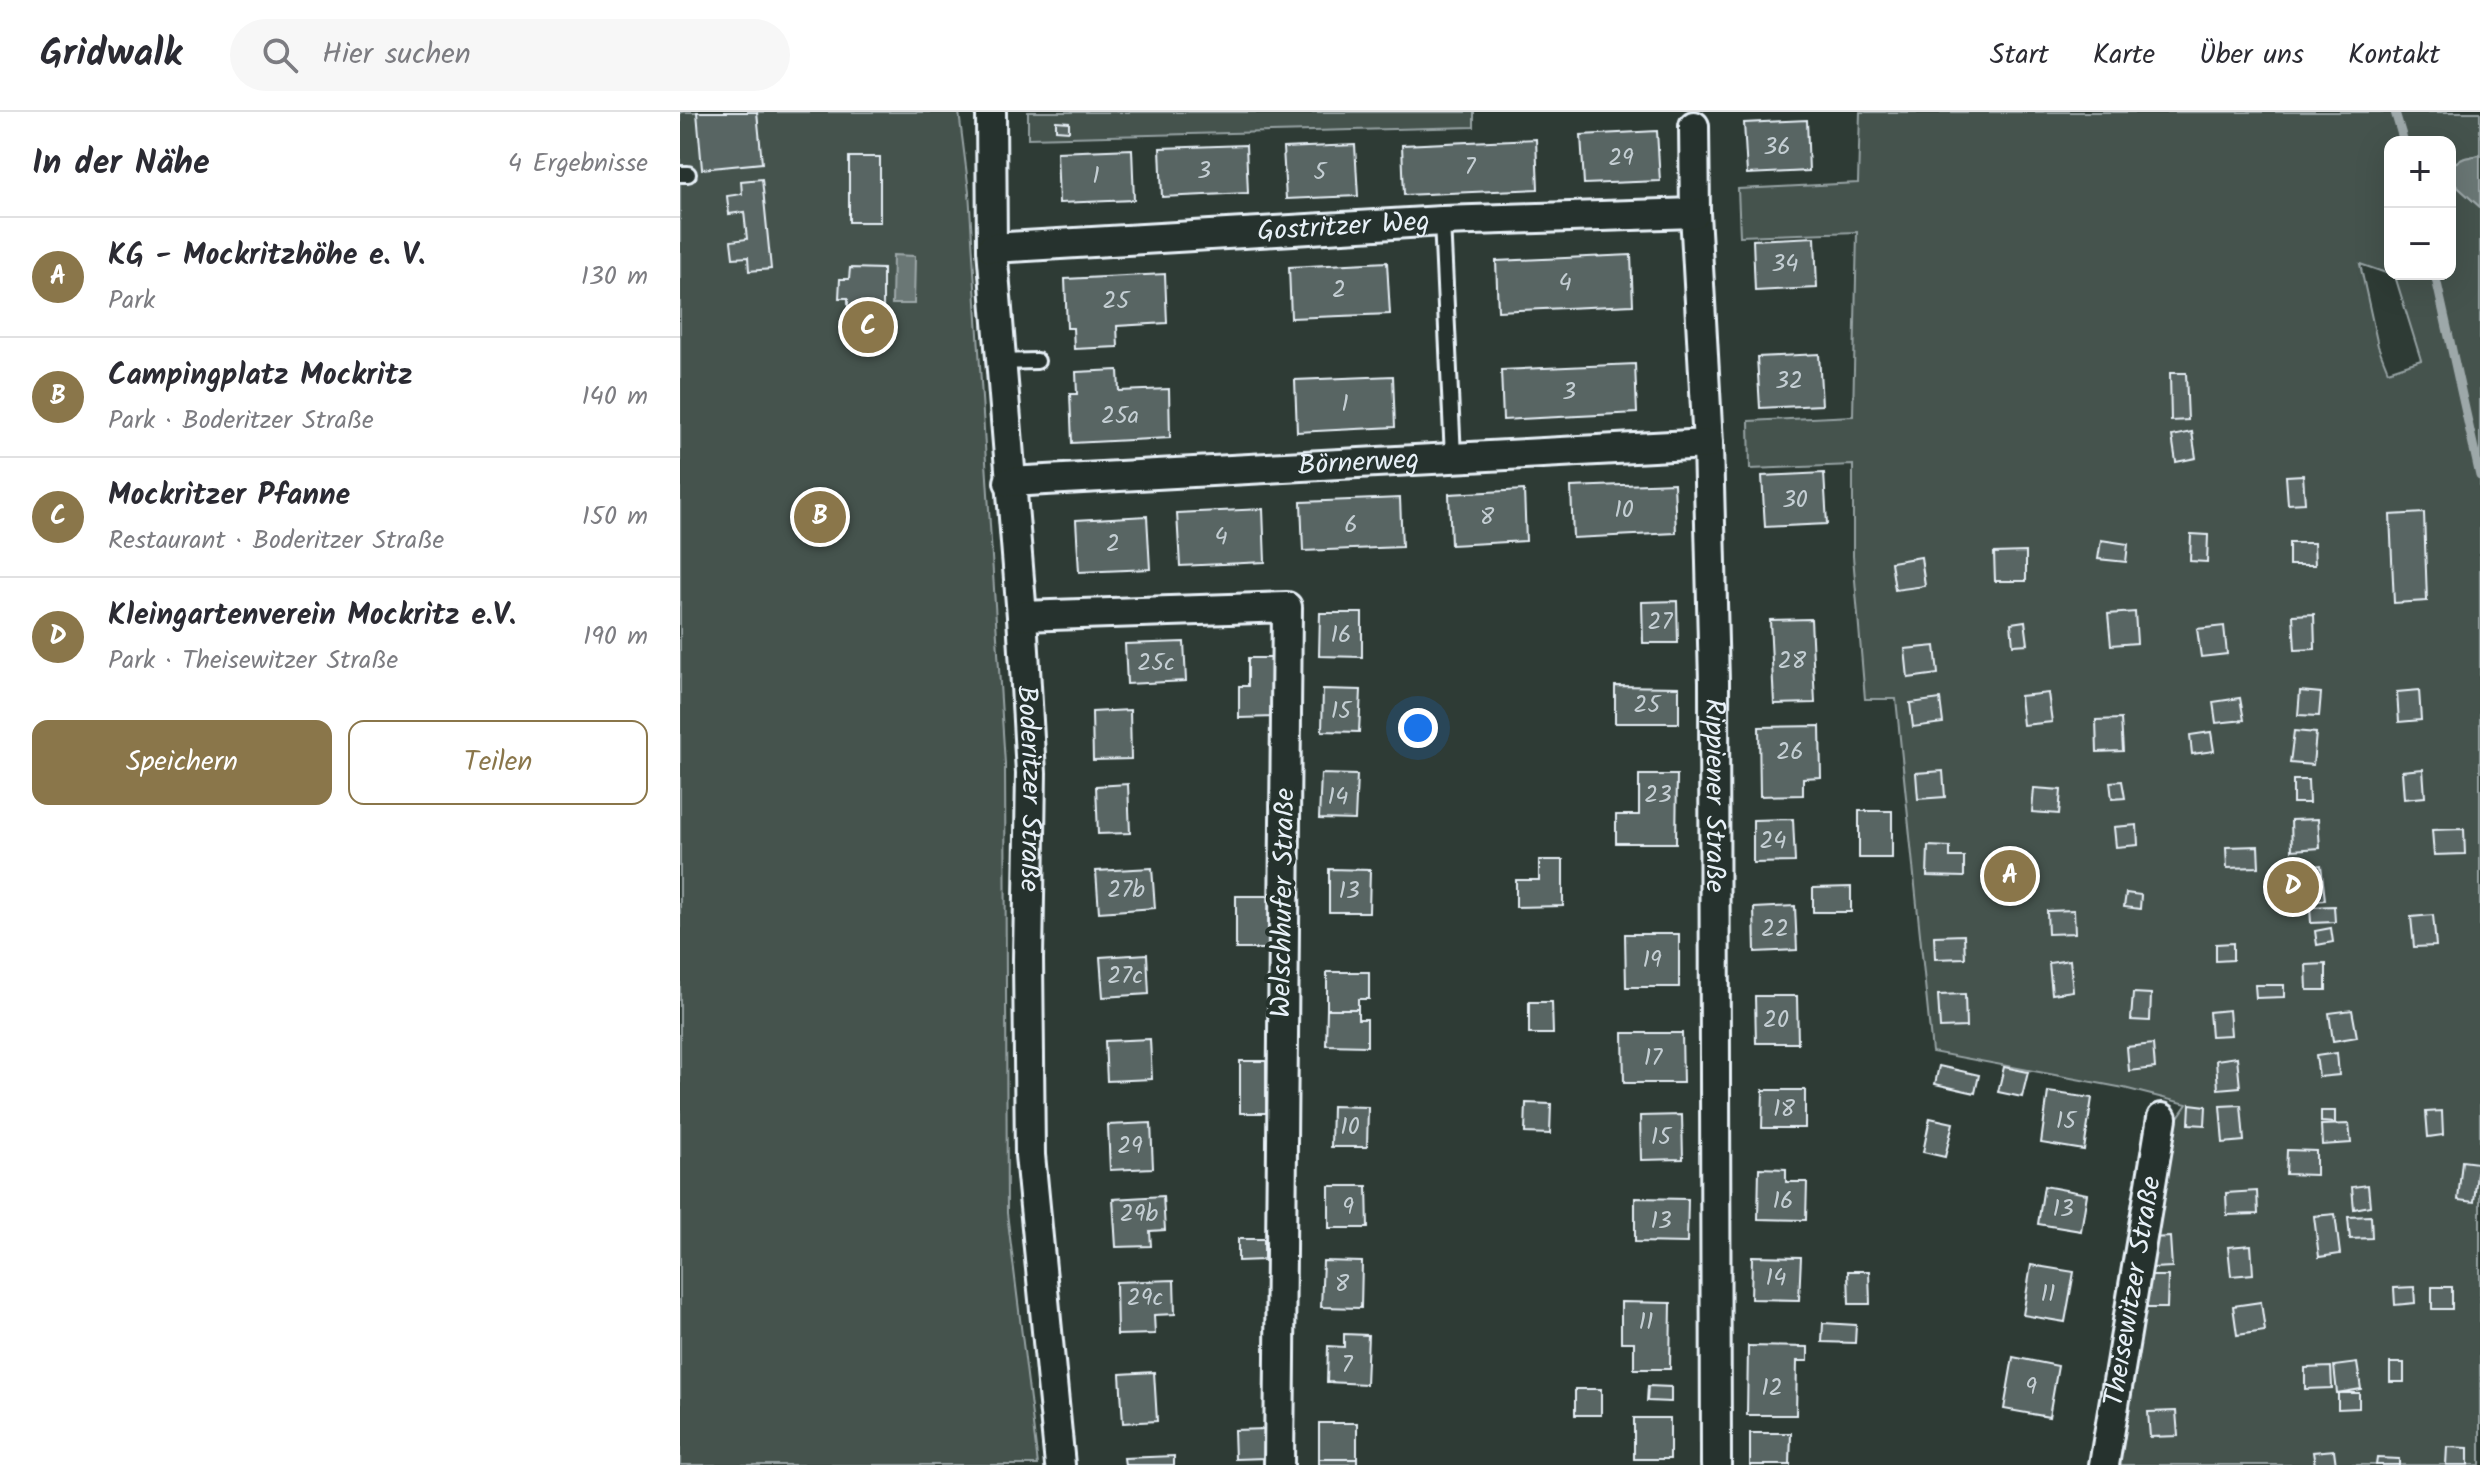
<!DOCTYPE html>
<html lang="de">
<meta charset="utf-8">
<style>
:root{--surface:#fff;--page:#f7f7f7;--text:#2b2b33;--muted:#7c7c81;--line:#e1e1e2;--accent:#8a764a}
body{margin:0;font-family:Kalam,sans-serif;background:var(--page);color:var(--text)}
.controls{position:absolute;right:24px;top:24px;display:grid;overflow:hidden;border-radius:16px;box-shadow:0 8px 32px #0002}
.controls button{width:72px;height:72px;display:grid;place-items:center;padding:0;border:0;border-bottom:2px solid var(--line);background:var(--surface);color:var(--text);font:40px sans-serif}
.you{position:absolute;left:738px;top:616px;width:28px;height:28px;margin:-20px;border:6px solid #fff;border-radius:50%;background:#1a73e8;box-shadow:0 0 0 12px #1a73e833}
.badge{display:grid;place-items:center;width:52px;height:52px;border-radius:50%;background:var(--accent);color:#fff;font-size:26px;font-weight:700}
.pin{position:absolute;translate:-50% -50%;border:4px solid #fff;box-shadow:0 2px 8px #0006}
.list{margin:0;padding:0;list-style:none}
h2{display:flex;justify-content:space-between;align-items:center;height:104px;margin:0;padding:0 32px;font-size:34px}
h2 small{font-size:26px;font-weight:400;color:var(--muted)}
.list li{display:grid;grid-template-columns:52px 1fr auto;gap:24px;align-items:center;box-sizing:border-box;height:120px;padding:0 32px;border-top:2px solid var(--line)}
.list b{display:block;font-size:30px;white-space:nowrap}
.list p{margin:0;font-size:26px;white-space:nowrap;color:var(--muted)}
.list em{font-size:26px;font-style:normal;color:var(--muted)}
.actions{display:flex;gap:16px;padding:24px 32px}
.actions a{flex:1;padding:18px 0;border:2px solid var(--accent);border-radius:16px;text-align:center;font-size:28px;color:var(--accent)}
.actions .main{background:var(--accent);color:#fff}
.icon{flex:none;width:44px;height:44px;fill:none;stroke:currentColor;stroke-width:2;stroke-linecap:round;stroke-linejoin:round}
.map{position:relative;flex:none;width:1800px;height:1353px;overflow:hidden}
header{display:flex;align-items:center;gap:48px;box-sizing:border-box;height:112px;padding:0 40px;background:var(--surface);border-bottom:2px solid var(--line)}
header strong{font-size:38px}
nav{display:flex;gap:44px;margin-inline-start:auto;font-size:28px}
.search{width:560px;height:72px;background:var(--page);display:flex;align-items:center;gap:20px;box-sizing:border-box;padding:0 28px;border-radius:44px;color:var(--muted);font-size:30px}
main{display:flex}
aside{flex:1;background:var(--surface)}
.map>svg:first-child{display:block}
.green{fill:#45524e;stroke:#96a2a3;stroke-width:2;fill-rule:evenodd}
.water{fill:#6b7775;stroke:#9da8a9;stroke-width:2}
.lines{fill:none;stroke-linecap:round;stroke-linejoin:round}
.stream{stroke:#9da8a9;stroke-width:9}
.building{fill:#596563;stroke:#e8f1f8;stroke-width:2}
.service-casing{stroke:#e8f1f8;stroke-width:20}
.minor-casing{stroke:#e8f1f8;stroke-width:34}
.service{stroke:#26332d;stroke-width:14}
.minor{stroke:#26332d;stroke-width:28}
.labels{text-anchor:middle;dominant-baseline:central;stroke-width:8;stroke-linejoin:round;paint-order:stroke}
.number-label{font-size:24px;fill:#c4ced3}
.street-label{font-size:28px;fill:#e8f1f8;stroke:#26332d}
</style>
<header>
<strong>Gridwalk</strong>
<div class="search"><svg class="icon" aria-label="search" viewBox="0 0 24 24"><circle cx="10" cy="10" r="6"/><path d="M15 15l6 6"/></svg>Hier suchen</div>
<nav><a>Start</a><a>Karte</a><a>Über uns</a><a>Kontakt</a></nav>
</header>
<main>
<aside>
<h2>In der Nähe<small>4 Ergebnisse</small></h2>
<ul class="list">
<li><span class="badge">A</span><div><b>KG - Mockritzhöhe e. V.</b><p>Park</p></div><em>130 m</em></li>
<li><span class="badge">B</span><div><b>Campingplatz Mockritz</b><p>Park · Boderitzer Straße</p></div><em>140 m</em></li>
<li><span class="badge">C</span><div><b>Mockritzer Pfanne</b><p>Restaurant · Boderitzer Straße</p></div><em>150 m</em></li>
<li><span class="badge">D</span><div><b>Kleingartenverein Mockritz e.V.</b><p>Park · Theisewitzer Straße</p></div><em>190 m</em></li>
</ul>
<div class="actions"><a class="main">Speichern</a><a>Teilen</a></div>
</aside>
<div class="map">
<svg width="1800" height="1353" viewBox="0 0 1800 1353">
<rect width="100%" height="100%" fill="#2e3b35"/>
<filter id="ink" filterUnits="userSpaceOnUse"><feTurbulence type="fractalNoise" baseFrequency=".0125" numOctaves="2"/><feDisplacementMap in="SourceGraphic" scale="16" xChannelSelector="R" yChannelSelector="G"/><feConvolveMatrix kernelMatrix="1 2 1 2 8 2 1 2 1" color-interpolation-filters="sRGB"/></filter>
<g filter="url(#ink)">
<g class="green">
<polygon points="0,0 279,0 289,79 325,652 327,1101 358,1353 0,1353"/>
<polygon points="348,0 794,0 794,15 348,26"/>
<path d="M1180 0H1800V43L1785 46 1770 53V30H1710V162H1770V68L1800 95V1353H1433L1494 1011 1507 992 1444 976 1252 940 1216 587H1185L1173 444V353L1070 357 1069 309 1173 304 1177 120 1060 124 1058 77 1178 71ZM1680 152 1715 164 1741 248 1708 259 1698 234Z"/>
</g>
<g class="water">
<polygon points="1800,43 1800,95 1770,68 1770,53 1785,46"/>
<polygon points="213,143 235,144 234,192 212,192"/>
</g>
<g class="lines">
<g class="stream">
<polyline points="1715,0 1724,30"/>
<polyline points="1755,162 1800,364"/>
</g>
</g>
<g class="building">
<polygon points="17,0 77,0 82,51 22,57"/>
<polygon points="1127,8 1129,59 1067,62 1064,11"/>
<polygon points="376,9 389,10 389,19 376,18"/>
<polygon points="977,19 980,69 904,72 901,23"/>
<polygon points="856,27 858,77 724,83 722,33"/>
<polygon points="566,33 568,81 482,85 480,36"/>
<polygon points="675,33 678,84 606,87 603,36"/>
<polygon points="452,37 454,88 379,91 377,40"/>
<rect x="169" y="45" width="31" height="65"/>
<polygon points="82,67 91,157 69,159 68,145 53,146 51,129 67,127 64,100 49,102 47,84 62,82 61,69"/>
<polygon points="1135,125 1137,176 1075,179 1073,128"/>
<polygon points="951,143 953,193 818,199 816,149"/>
<polygon points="707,150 710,202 611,206 609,155"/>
<polygon points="170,156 203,157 203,197 168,197 168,186 159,186 160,167 169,167"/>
<polygon points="485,162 487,211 437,214 438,235 394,237 393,216 387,216 385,167"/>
<polygon points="1139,242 1142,293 1080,296 1077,245"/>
<polygon points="955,252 957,301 823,308 821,258"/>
<polygon points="438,258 439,279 489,277 490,326 392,331 390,282 397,282 396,260"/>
<polygon points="1490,261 1506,261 1508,308 1491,309"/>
<polygon points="713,264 715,315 617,320 615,268"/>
<polygon points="1512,320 1516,346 1496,350 1492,324"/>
<polygon points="1144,361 1147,412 1085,415 1082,364"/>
<polygon points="1623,363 1625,391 1608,392 1606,364"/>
<polygon points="994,371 996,421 893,426 891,375"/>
<polygon points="844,378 846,429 771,433 769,382"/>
<polygon points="720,386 722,435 623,439 621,390"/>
<polygon points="583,397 585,450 500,454 497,401"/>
<polygon points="1744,401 1747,489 1714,491 1710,403"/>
<polygon points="467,404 470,457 399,460 396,408"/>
<polygon points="1511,422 1528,423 1527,450 1510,449"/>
<polygon points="1421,428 1448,432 1446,450 1418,447"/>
<polygon points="1609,431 1634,431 1635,453 1609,453"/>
<polygon points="1346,440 1346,469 1315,469 1314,441"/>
<polygon points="1241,445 1245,474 1215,478 1211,450"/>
<polygon points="997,489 998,531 963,531 962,490"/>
<polygon points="1455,500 1457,531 1431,533 1428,502"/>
<polygon points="640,501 682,501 682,545 639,544"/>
<polygon points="1634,502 1635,537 1615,538 1613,503"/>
<polygon points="1131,507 1135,591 1094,592 1090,508"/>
<polygon points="1345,509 1348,532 1333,533 1331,511"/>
<polygon points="1544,514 1547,542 1521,545 1517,517"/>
<polygon points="504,530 506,569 447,572 445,532"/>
<polygon points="1255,534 1258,562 1228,566 1225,537"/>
<polygon points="568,546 595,546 596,605 559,606 559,574 568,574"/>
<polygon points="935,574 999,575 999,611 935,611"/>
<polygon points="643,577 681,578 679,620 642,619"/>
<polygon points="1739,578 1741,608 1719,610 1717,580"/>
<polygon points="1620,579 1641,581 1639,604 1618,603"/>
<polygon points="1368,581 1372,610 1343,613 1340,584"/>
<polygon points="1560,586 1564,608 1536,611 1533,590"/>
<polygon points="1260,587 1263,611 1233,615 1230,591"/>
<polygon points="450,598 451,647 413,648 412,600"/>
<polygon points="1441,607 1443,639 1417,640 1416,608"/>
<polygon points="1140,614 1141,665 1123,666 1123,683 1080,684 1079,615"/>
<polygon points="1614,619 1636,621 1633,653 1610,651"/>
<polygon points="1531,620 1534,639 1512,642 1510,623"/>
<polygon points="1743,657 1745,685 1724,687 1722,659"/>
<polygon points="1263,659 1265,685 1238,687 1236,661"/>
<polygon points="641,662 677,663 675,708 639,707"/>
<polygon points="959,663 997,663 996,731 936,731 936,703 959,703"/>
<polygon points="1613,668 1628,668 1629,691 1613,691"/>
<polygon points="1442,669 1445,686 1432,687 1430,670"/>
<polygon points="448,672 450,721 418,722 416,674"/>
<polygon points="1354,676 1381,678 1379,702 1352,700"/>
<rect x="1179" y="699" width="33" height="47"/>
<polygon points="1113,707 1115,750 1073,751 1073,708"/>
<polygon points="1638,707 1640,736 1612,738 1611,708"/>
<polygon points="1457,713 1458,733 1436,735 1434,715"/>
<polygon points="1784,717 1785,742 1754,743 1752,718"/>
<polygon points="1248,734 1270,735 1270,745 1284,745 1284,765 1247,764"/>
<polygon points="1578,734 1579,755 1547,756 1546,735"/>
<polygon points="859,748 883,748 883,794 836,795 836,768 859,768"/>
<polygon points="1641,753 1645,788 1621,791 1617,756"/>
<polygon points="472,756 475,796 419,800 416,759"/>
<polygon points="649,757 690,758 689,800 649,800"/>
<polygon points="1171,775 1171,800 1133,800 1133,776"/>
<polygon points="1446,781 1461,783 1460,797 1444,795"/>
<rect x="556" y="784" width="34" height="53"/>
<polygon points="1115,794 1117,838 1075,840 1074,796"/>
<polygon points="1654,794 1655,810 1631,811 1630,795"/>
<polygon points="1394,798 1395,821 1368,822 1367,799"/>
<polygon points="1753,803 1756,834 1734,835 1731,805"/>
<polygon points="1651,816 1653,830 1637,833 1635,819"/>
<polygon points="945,822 999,822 999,875 946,875"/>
<polygon points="1284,823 1285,846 1255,847 1254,824"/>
<polygon points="1553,831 1553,848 1536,849 1536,832"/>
<polygon points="467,842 469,882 423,885 420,845"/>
<polygon points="1390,848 1393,879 1372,882 1369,851"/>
<polygon points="1646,852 1646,878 1627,878 1626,853"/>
<polygon points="647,860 689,860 689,887 678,887 678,897 647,897"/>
<polygon points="1575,873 1604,873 1604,885 1576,886"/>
<polygon points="1453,881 1471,882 1470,909 1451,908"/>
<polygon points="1285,882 1286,915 1260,916 1258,883"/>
<polygon points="1075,884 1117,884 1118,931 1076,931"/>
<polygon points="849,890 872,890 873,922 849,922"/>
<polygon points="647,897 678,897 678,907 687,907 687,934 646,933"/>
<polygon points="1549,898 1551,923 1531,924 1529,900"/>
<polygon points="1672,898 1677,925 1653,929 1649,901"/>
<polygon points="943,921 1002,921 1003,971 944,971"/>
<polygon points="470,927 472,967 427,969 425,929"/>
<polygon points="1473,932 1475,956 1449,959 1447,935"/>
<polygon points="1657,941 1659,963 1639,965 1636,944"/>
<polygon points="1557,945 1560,975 1538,977 1536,948"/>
<rect x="560" y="949" width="26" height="52"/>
<polygon points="1259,954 1299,963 1295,981 1255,972"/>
<polygon points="1324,955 1348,960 1342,985 1318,980"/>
<polygon points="1083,978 1125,978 1125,1016 1082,1016"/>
<polygon points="1368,980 1412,986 1404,1038 1361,1031"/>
<polygon points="846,991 871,992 870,1022 845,1021"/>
<polygon points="1510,992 1526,994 1525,1013 1509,1012"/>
<polygon points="1561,993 1564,1029 1543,1031 1540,994"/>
<polygon points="652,994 688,995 687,1035 651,1035"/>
<polygon points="1641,999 1655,999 1655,1011 1641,1010"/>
<polygon points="1762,999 1763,1023 1748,1025 1746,1000"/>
<polygon points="1002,1003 1003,1047 961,1048 960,1004"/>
<polygon points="1250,1006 1273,1011 1265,1045 1243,1040"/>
<polygon points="471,1011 473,1056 430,1058 428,1013"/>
<polygon points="1669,1012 1671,1031 1642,1033 1641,1013"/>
<polygon points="1607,1038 1636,1039 1636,1063 1606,1062"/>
<polygon points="1782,1049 1798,1051 1794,1090 1778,1088"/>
<polygon points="1079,1056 1106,1057 1106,1070 1127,1070 1126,1108 1078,1107"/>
<polygon points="1688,1073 1690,1094 1674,1097 1672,1075"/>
<polygon points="649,1074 687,1074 688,1116 649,1116"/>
<polygon points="1364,1074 1407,1082 1401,1119 1358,1112"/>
<polygon points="1577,1079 1578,1102 1547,1103 1546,1081"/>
<polygon points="483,1084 485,1118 470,1119 471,1134 436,1135 433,1087"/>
<polygon points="955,1086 1008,1087 1007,1131 955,1130"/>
<polygon points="1655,1102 1660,1142 1639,1145 1634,1104"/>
<polygon points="1691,1104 1692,1126 1670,1127 1668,1105"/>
<polygon points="1490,1125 1492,1155 1473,1156 1470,1126"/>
<polygon points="558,1127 584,1127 584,1148 558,1149"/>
<polygon points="1571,1133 1573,1162 1551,1164 1548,1135"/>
<polygon points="1072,1144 1121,1145 1119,1188 1071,1187"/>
<polygon points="643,1149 682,1150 681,1196 641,1195"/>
<polygon points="1351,1153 1394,1160 1385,1210 1343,1203"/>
<polygon points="1168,1159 1189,1159 1190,1192 1169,1192"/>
<polygon points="1467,1164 1488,1164 1487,1196 1467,1196"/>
<polygon points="494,1168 495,1202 474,1203 475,1222 437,1223 436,1170"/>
<polygon points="1734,1175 1735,1191 1715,1193 1714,1176"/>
<rect x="1752" y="1175" width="20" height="22"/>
<polygon points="941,1190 991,1191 990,1257 954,1257 954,1230 941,1230"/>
<polygon points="1581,1190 1585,1219 1557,1223 1553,1194"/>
<polygon points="1143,1211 1176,1213 1175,1231 1142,1230"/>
<polygon points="664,1222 688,1223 686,1272 647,1270 648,1234 664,1235"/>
<polygon points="1068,1234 1128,1235 1128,1249 1117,1249 1116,1303 1067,1303"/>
<polygon points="1333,1245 1378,1254 1369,1305 1324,1297"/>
<polygon points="1677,1251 1681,1277 1657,1281 1654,1254"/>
<rect x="1710" y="1251" width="14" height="19"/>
<polygon points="1651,1255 1652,1276 1625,1277 1625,1256"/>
<polygon points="474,1260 477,1309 443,1311 440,1262"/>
<polygon points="968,1274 991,1275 991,1290 967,1289"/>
<rect x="895" y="1277" width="26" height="26"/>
<polygon points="1658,1281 1679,1281 1679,1296 1658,1297"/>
<polygon points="1496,1299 1498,1324 1470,1325 1468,1300"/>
<rect x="954" y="1306" width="36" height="41"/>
<rect x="639" y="1311" width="38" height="36"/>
<polygon points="586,1317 587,1346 555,1347 554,1318"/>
<polygon points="1070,1321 1111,1321 1110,1353 1070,1353"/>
<polygon points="1767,1335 1788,1336 1788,1353 1766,1353"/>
<polygon points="1654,1338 1656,1353 1635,1353 1633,1340"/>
<polygon points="494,1344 494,1353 445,1353 444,1346"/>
<polygon points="1697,1346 1719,1347 1719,1353 1696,1353"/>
<rect x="639" y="1347" width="38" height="6"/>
</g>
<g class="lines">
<g class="service-casing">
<g id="service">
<polyline points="0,62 8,62"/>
<polyline points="762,109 773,345"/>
<polyline points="322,250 357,249"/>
</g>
</g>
<g class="minor-casing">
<g id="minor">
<path id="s1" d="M311 0 312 136 342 504 351 661 348 847 350 1043 380 1353"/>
<path id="s2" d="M1014 14 1015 101 1028 332 1034 570 1036 1353"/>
<path id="s3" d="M312 136 762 109 1015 101"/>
<path id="s4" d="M329 370 1028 332"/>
<polyline points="342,504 607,495 599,1353"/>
<path id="s5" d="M1424 1353 1482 1006"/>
</g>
</g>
<use href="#service" class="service"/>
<use href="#minor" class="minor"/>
</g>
</g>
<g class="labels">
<g class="number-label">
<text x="1097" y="35">36</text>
<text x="941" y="46">29</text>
<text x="790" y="55">7</text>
<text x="524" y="59">3</text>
<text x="640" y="60">5</text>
<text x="416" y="64">1</text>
<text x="1105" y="152">34</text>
<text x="885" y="171">4</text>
<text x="659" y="178">2</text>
<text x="436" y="189">25</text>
<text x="1109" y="269">32</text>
<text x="889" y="280">3</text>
<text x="665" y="292">1</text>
<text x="440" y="304">25a</text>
<text x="1115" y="388">30</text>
<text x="944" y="398">10</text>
<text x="807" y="405">8</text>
<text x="671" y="413">6</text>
<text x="541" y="425">4</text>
<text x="433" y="432">2</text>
<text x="980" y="510">27</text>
<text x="661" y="523">16</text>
<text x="1112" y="549">28</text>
<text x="476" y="551">25c</text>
<text x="967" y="593">25</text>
<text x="661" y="599">15</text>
<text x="1110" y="640">26</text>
<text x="978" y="683">23</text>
<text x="658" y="685">14</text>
<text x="1093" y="729">24</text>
<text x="446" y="778">27b</text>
<text x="669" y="779">13</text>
<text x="1095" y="817">22</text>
<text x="972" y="848">19</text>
<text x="445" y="864">27c</text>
<text x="1096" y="908">20</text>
<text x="973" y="946">17</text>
<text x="1104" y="997">18</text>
<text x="1386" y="1009">15</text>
<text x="670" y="1015">10</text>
<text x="981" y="1025">15</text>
<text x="450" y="1034">29</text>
<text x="1103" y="1089">16</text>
<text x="668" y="1095">9</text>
<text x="1383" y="1097">13</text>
<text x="459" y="1102">29b</text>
<text x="981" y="1109">13</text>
<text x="1096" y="1166">14</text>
<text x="662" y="1172">8</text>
<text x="1368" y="1182">11</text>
<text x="465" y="1186">29c</text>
<text x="966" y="1210">11</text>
<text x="667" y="1253">7</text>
<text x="1351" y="1275">9</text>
<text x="1092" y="1276">12</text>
</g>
<g class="street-label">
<text stroke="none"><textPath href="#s3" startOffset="352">Gostritzer Weg</textPath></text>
<text stroke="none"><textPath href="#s4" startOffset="350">Börnerweg</textPath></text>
<text stroke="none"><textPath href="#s1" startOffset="678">Boderitzer Straße</textPath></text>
<text stroke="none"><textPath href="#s2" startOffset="670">Rippiener Straße</textPath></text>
<text transform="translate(604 791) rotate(-89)">Welschhufer Straße</text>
<text stroke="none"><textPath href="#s5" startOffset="176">Theisewitzer Straße</textPath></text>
</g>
</g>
</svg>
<div class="controls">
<button>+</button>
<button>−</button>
</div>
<div class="you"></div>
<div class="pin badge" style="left:1330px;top:764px">A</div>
<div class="pin badge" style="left:140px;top:405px">B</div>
<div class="pin badge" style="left:188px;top:215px">C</div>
<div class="pin badge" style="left:1613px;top:775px">D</div>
</div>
</main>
